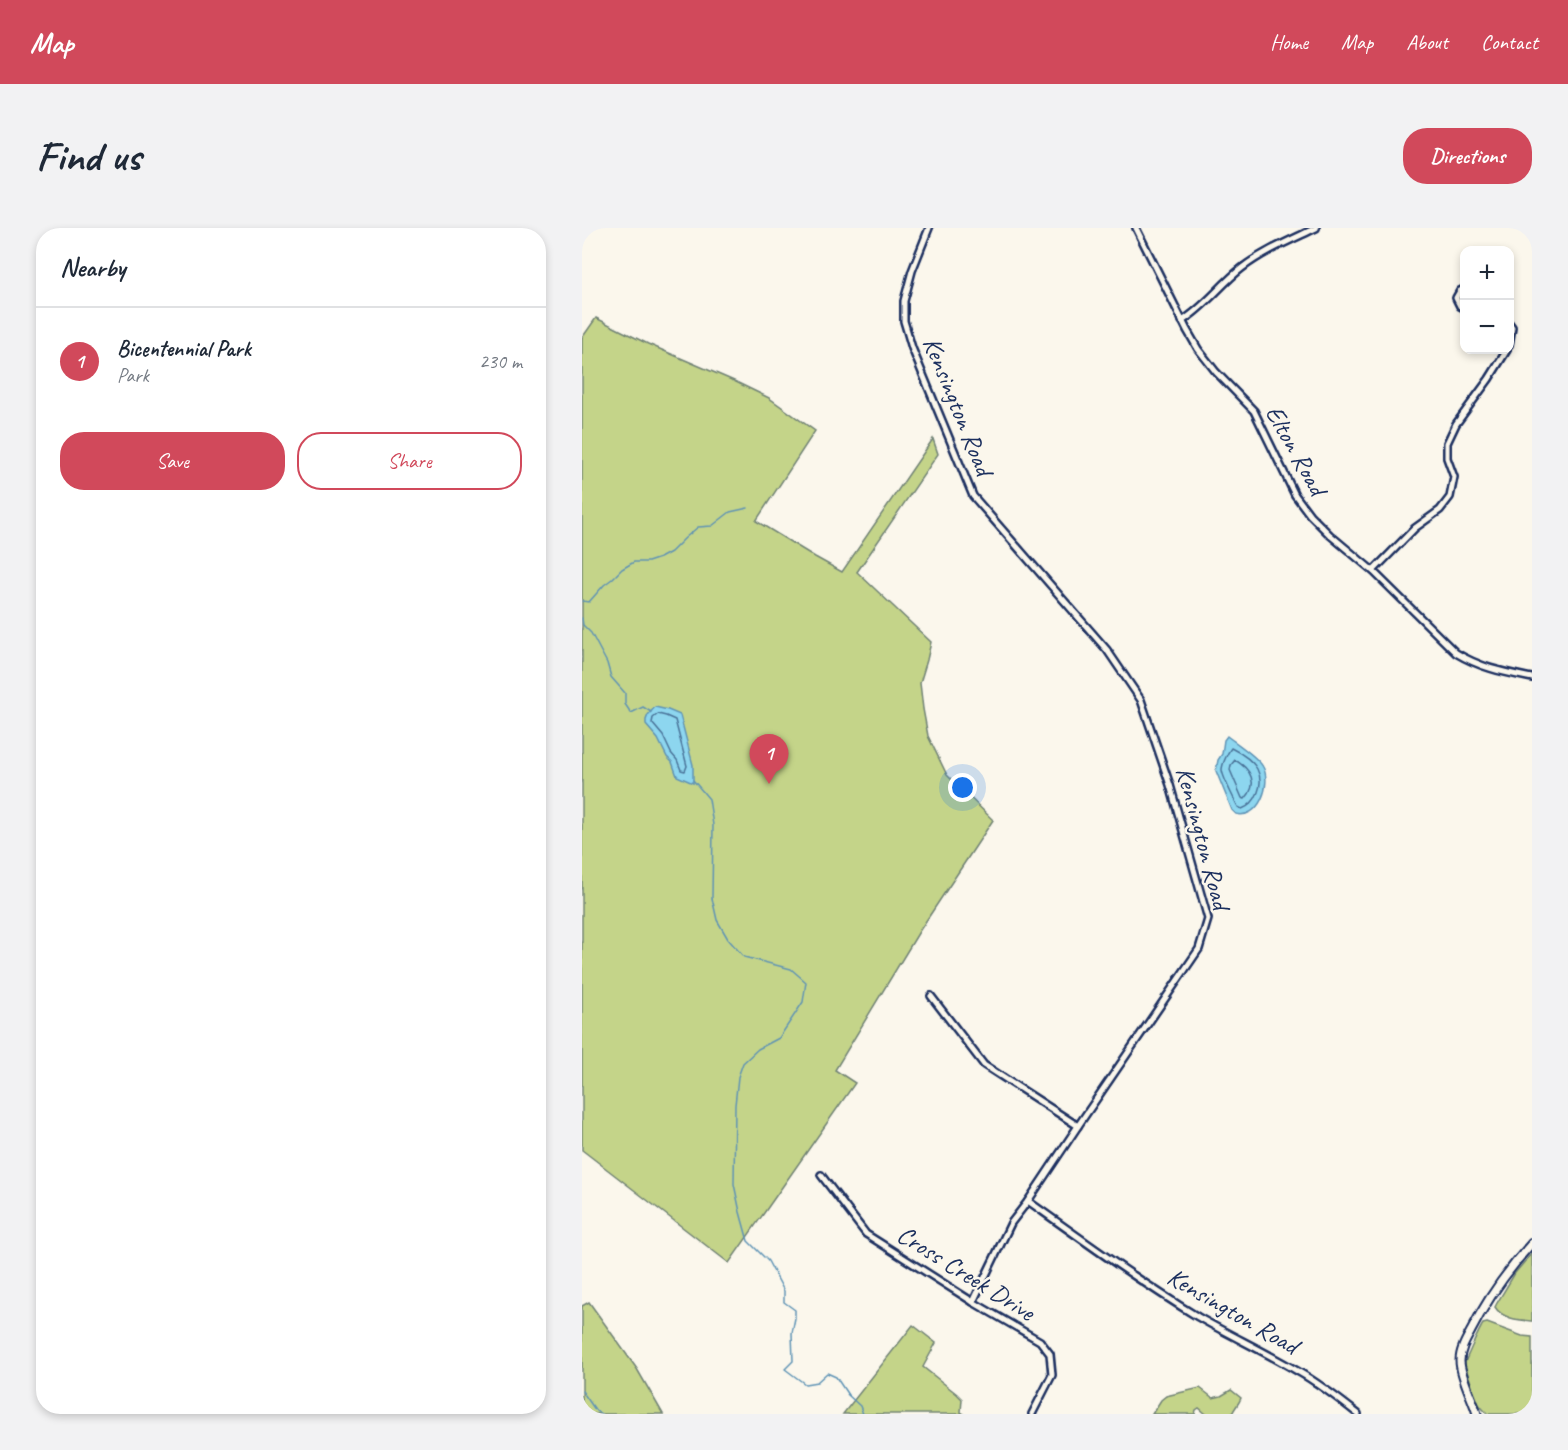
<!DOCTYPE html>
<meta charset="utf-8">
<style>
:root{--surface:#fff;--page:#f2f2f3;--text:#1f2937;--muted:#747a83;--line:#e0e1e3;--accent:#d1495b}
body{margin:0;font-family:Caveat,sans-serif;background:var(--page);color:var(--text)}
.controls{position:absolute;right:18px;top:18px;display:grid;overflow:hidden;border-radius:12px;box-shadow:0 3px 9px #0003}
.controls button{width:54px;height:54px;display:grid;place-items:center;padding:0;border:0;border-bottom:2px solid var(--line);background:var(--surface);color:var(--text);font:30px sans-serif}
.you{position:absolute;left:381px;top:560px;width:21px;height:21px;margin:-15px;border:4px solid #fff;border-radius:50%;background:#1a73e8;box-shadow:0 0 0 9px #1a73e833}
.badge{display:grid;place-items:center;width:39px;height:39px;border-radius:50%;background:var(--accent);color:#fff;font-size:20px;font-weight:700}
.pin{position:absolute;translate:-50% -50px;filter:drop-shadow(0 2px 3px #0008)}
.pin::after{content:'';position:absolute;top:32px;width:21px;height:18px;background:inherit;clip-path:polygon(0 0,100% 0,50% 100%)}
.list{margin:0;padding:0;list-style:none}
h2{display:flex;justify-content:space-between;align-items:center;height:78px;margin:0;padding:0 24px;font-size:26px}
h2 small{font-size:20px;font-weight:400;color:var(--muted)}
.list li{display:grid;grid-template-columns:39px 1fr auto;gap:18px;align-items:center;box-sizing:border-box;height:108px;padding:0 24px;border-top:2px solid var(--line)}
.list b{display:block;font-size:22px;white-space:nowrap}
.list p{margin:0;font-size:20px;white-space:nowrap;color:var(--muted)}
.list em{font-size:20px;font-style:normal;color:var(--muted)}
.actions{display:flex;gap:12px;padding:18px 24px}
.actions a{flex:1;padding:14px 0;border:2px solid var(--accent);border-radius:24px;text-align:center;font-size:21px;color:var(--accent)}
.actions .main{background:var(--accent);color:#fff}
.map{position:relative;flex:none;width:950px;height:1186px;overflow:hidden;border-radius:24px}
header{display:flex;align-items:center;gap:36px;box-sizing:border-box;height:84px;padding:0 30px;background:var(--accent);color:#fff}
header strong{font-size:28px}
nav{display:flex;gap:33px;margin-inline-start:auto;font-size:21px}
.intro{display:flex;align-items:center;justify-content:space-between;box-sizing:border-box;height:144px;padding:0 36px}
h1{margin:0;font-size:42px}
.button{padding:15px 27px;border-radius:24px;background:var(--accent);color:#fff;font-size:21px;font-weight:700}
main{display:flex;gap:36px;padding:0 36px}
aside{flex:1;background:var(--surface);border-radius:24px;box-shadow:0 3px 9px #0003}
.map>svg:first-child{display:block}
.green{fill:#c4d489;stroke:#708274;stroke-width:1.5}
.water{fill:#8dd6ef;stroke:#5f93b5;stroke-width:1.5}
.lines{fill:none;stroke-linecap:round;stroke-linejoin:round}
.shore{stroke:#497298;stroke-width:1.5}
.stream{stroke:#5f93b5;stroke-width:1.5}
.street-casing{stroke:#1b2f5e;stroke-width:10}
.secondary-casing{stroke:#1b2f5e;stroke-width:11}
.street{stroke:#fbf7ec;stroke-width:5}
.secondary{stroke:#fbf7ec;stroke-width:7}
.labels{text-anchor:middle;dominant-baseline:central;stroke-width:5;stroke-linejoin:round;paint-order:stroke}
.street-label{font-size:26px;fill:#1b2f5e;stroke:#fbf7ec}
</style>
<header>
<strong>Map</strong>
<nav><a>Home</a><a>Map</a><a>About</a><a>Contact</a></nav>
</header>
<div class="intro"><h1>Find us</h1><a class="button">Directions</a></div>
<main>
<aside>
<h2>Nearby<small></small></h2>
<ul class="list">
<li><span class="badge">1</span><div><b>Bicentennial Park</b><p>Park</p></div><em>230 m</em></li>
</ul>
<div class="actions"><a class="main">Save</a><a>Share</a></div>
</aside>
<div class="map">
<svg width="950" height="1186" viewBox="0 0 950 1186">
<rect width="100%" height="100%" fill="#fbf7ec"/>
<filter id="ink" filterUnits="userSpaceOnUse"><feTurbulence type="fractalNoise" baseFrequency=".0167" numOctaves="2"/><feDisplacementMap in="SourceGraphic" scale="12" xChannelSelector="R" yChannelSelector="G"/><feConvolveMatrix kernelMatrix="1 2 1 2 8 2 1 2 1" color-interpolation-filters="sRGB"/></filter>
<g filter="url(#ink)">
<g class="green">
<polygon points="14,90 66,116 152,153 187,170 233,203 174,293 233,329 260,344 351,211 356,226 275,344 349,414 345,432 338,455 341,481 346,508 365,547 411,592 338,702 253,842 273,855 147,1035 0,922 0,110"/>
<path d="M950 1025V1093C937 1092 920 1091 913 1079L915 1075 933 1045Z"/>
<polygon points="7,1074 55,1141 81,1186 0,1186 0,1078"/>
<path d="M905 1095 940 1108 950 1109V1186H906C892 1174 893 1166 887 1149 886 1145 883 1140 883 1135 883 1133 898 1100 901 1096Z"/>
<polygon points="331,1097 354,1115 341,1139 375,1166 380,1171 379,1184 382,1186 261,1186"/>
<path d="M618 1160 631 1170 639 1168 649 1162 659 1170C657 1176 652 1180 650 1186H624L617 1180 614 1182 613 1186H570L579 1172 584 1168Z"/>
</g>
<g class="water">
<polygon points="73,479 86,482 98,487 111,537 111,555 95,548 90,534 85,529 76,511 64,497 64,492 66,487"/>
<path d="M645 508C654 515 676 529 681 539 690 556 677 592 654 586L650 582 634 543 636 532 640 526 642 512Z"/>
</g>
<g class="lines">
<g class="shore">
<polygon points="76,486 84,488 93,492 105,538 103,543 99,542 95,532 89,525 81,508 70,495 71,490"/>
<path d="M649 520C657 524 670 532 675 541 683 556 674 576 660 581L656 579C652 571 641 550 640 542 640 536 646 524 649 520Z"/>
<path d="M653 532C669 541 677 556 663 571L660 570 648 542 649 537Z"/>
</g>
<g class="stream">
<polyline points="0,373 7,374 22,357 30,351 40,341 52,334 66,334 78,330 89,324 103,310 116,299 130,298 148,284 166,280"/>
<polyline points="0,390 1,397 9,405 25,435 29,449 43,465 43,476 49,485 61,479 69,484"/>
<polyline points="111,552 127,571 131,597 130,670 135,692 146,711 162,729 209,741 224,754 221,774 197,810 176,821 161,835 156,849 153,877 152,956 158,984 166,1013 186,1033 202,1063 202,1074 213,1082 213,1090 210,1105 211,1133 203,1141 223,1156 235,1154 245,1145 254,1149 266,1167 278,1178 281,1186"/>
<polyline points="0,1163 14,1183 19,1186"/>
</g>
<g class="street-casing">
<g id="street">
<path d="M347 0 330 43 322 73V93L330 120 391 268 525 422 559 472 588 557 626 691 617 721 496 898 446 973C502 1013 557 1053 616 1089 649 1108 684 1124 717 1144 738 1156 757 1171 776 1186"/>
<path d="M554 0 605 102 616 121 634 144 672 183 713 267 728 287 748 307 791 343 874 425C899 440 921 444 950 450"/>
<polyline points="882,61 878,63 874,70 878,78 882,80"/>
<path d="M600 93C623 79 639 56 660 40 682 23 709 12 734 0"/>
<polyline points="927,95 930,99 927,117"/>
<polyline points="791,343 833,300 858,282 868,269 872,249 865,230 865,215 874,196 907,151 925,122"/>
<polyline points="349,768 402,837 496,898"/>
<polyline points="239,947 284,1006 391,1074 458,1113 468,1126 470,1147 450,1186"/>
<polyline points="391,1074 429,995 446,973"/>
</g>
</g>
<g class="secondary-casing">
<path id="secondary" d="M895 1186C891 1171 878 1148 878 1133 878 1122 884 1112 889 1103 905 1071 926 1042 950 1015"/>
</g>
<use href="#street" class="street"/>
<use href="#secondary" class="secondary"/>
</g>
</g>
<g class="labels">
<g class="street-label">
<text transform="translate(376 178) rotate(68)">Kensington Road</text>
<text transform="translate(714 222) rotate(61)">Elton Road</text>
<text transform="translate(621 610) rotate(75)">Kensington Road</text>
<text transform="translate(384 1045) rotate(32)">Cross Creek Drive</text>
<text transform="translate(651 1083) rotate(30)">Kensington Road</text>
</g>
</g>
</svg>
<div class="controls">
<button>+</button>
<button>−</button>
</div>
<div class="you"></div>
<div class="pin badge" style="left:187px;top:556px">1</div>
</div>
</main>
